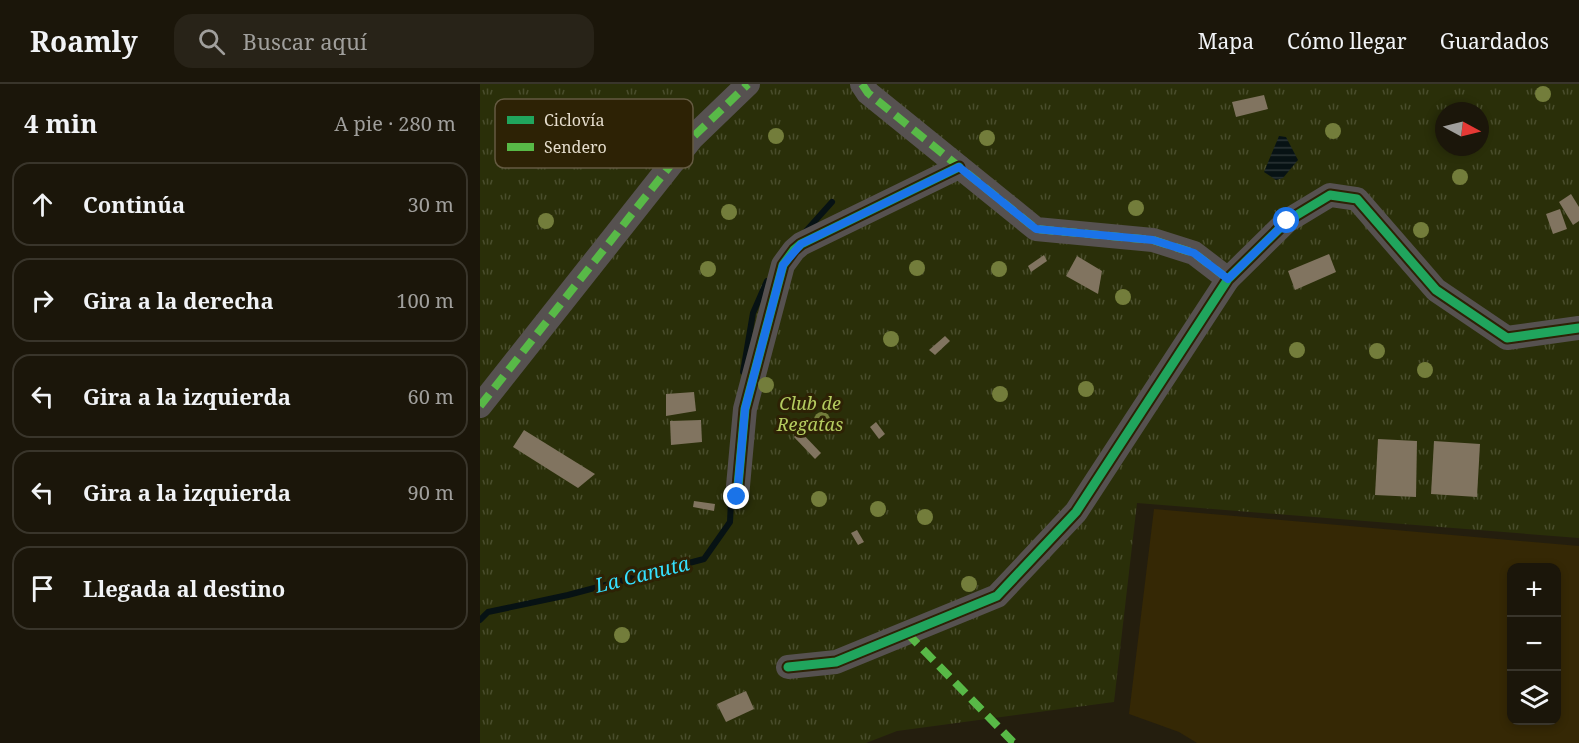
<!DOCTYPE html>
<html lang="es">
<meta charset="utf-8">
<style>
:root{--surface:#1b160a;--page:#282318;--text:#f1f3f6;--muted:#a09f9c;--line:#39352b}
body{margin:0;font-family:"Noto Serif",serif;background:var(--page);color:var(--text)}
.controls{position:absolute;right:18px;bottom:18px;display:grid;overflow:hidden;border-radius:12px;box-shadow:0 3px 9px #0003}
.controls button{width:54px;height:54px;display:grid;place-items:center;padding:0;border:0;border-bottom:2px solid var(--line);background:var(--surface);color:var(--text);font:30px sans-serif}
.compass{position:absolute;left:955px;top:18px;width:54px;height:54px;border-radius:50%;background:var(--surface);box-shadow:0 3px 9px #0003;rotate:97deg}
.stop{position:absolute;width:18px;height:18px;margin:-14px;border:4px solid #1a73e8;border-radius:50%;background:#fff}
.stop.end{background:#1a73e8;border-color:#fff;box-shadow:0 2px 6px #0008}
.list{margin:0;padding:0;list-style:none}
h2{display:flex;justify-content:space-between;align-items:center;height:78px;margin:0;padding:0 24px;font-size:26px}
h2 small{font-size:20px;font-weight:400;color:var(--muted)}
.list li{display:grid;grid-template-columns:39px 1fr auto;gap:18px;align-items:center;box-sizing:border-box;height:84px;margin:0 12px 12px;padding:0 12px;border:2px solid var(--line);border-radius:18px}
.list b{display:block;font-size:22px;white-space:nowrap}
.list em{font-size:20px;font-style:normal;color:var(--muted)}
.icon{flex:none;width:33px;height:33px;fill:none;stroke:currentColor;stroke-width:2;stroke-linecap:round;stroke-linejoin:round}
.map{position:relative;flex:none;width:1099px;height:659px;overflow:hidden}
header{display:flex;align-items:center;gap:36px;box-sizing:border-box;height:84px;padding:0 30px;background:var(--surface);border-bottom:2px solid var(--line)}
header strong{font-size:28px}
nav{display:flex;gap:33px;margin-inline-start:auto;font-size:21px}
.search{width:420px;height:54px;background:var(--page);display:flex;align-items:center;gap:15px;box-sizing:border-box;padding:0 21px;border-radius:18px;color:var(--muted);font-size:22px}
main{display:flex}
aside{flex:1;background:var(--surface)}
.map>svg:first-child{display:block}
.built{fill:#352805;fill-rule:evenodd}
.park{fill:url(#park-tufts);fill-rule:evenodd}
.water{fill:url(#water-rules)}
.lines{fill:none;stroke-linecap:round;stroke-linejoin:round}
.stream{stroke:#071214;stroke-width:6}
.building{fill:#817460}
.minor{stroke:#565150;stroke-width:24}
.quiet{stroke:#58b947;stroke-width:8;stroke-dasharray:15 8;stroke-linecap:butt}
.cycleway-casing{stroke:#2d2205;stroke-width:13}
.cycleway{stroke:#20a55d;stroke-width:9}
.tree{fill:#737d3b}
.route{stroke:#1a73e8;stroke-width:8}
.labels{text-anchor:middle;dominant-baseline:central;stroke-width:6;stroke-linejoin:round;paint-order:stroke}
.park-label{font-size:18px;font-style:italic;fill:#b4cb5f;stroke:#2d2205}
.water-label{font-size:20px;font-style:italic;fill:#35e0fe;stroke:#2d2205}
.key{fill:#2d2205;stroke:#645a41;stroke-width:1.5}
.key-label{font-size:16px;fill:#e5ddcd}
</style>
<header>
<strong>Roamly</strong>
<div class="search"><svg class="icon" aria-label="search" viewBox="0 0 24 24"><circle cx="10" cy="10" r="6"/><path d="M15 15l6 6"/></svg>Buscar aquí</div>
<nav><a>Mapa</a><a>Cómo llegar</a><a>Guardados</a></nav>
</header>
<main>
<aside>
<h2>4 min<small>A pie · 280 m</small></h2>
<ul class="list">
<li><svg class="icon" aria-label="ahead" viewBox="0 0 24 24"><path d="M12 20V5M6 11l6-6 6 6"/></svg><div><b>Continúa</b></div><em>30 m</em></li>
<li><svg class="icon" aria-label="right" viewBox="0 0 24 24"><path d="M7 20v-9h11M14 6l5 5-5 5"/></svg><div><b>Gira a la derecha</b></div><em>100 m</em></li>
<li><svg class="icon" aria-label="left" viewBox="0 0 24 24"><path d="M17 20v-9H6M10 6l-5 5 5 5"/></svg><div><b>Gira a la izquierda</b></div><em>60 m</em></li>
<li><svg class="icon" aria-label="left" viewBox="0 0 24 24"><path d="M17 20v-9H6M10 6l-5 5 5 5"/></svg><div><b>Gira a la izquierda</b></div><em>90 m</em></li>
<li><svg class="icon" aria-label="arrive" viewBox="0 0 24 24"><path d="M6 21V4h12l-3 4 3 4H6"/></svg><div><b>Llegada al destino</b></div></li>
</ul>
</aside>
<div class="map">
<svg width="1099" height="659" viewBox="0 0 1099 659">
<defs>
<pattern id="park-tufts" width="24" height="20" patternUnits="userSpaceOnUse" patternTransform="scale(1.5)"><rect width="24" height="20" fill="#2a2f09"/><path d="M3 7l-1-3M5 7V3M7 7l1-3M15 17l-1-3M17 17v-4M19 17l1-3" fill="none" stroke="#494d2c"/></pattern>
<pattern id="water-rules" width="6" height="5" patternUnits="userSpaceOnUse" patternTransform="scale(1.5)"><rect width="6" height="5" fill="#071214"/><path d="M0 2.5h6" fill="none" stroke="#2b3435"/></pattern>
</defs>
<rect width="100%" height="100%" fill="#241e0e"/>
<path class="built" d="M674 425 1099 462V659H717L699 648 649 630ZM1032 484H1076V636H1032Z"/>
<path class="park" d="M0 0H1099V454L657 419 634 618 417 647 386 659H0ZM964 27H1000V63H964Z"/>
<polygon class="water" points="799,52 806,53 818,76 803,94 796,96 784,88"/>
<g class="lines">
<g class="stream">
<polyline points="326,147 352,118"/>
<polyline points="263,288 273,229 287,197"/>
<polyline points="0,536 8,528 88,511 224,475 250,438 251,417"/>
</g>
</g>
<g class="building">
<polygon points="784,11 788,25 756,33 752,18"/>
<polygon points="1091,110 1099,123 1099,137 1093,141 1079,118"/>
<polygon points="1080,125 1087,145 1073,150 1066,130"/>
<polygon points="849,170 856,188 815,206 808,187"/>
<polygon points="564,171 567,177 551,188 548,182"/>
<polygon points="597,172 622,187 618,210 586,192"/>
<polygon points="465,252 470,257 455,271 449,266"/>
<polygon points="214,308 216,327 186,332 186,310"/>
<polygon points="221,336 222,358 191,361 190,337"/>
<polygon points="396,338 405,350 399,355 390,343"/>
<polygon points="44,346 115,390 98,404 33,363"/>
<polygon points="320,347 341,369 335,375 314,353"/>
<polygon points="898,355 937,357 936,413 895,411"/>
<polygon points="954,357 1000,360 997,413 951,410"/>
<polygon points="214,417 235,420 234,427 213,423"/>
<polygon points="377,446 384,458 378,461 371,449"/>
<polygon points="266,607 274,625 246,638 237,620"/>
</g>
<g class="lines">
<g class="minor">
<polyline points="382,0 388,9 556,145 673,156 714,169 748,195"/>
<polyline points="0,322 212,54 268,0"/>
<polyline points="257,413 265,325 303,181 314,166 321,160 479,83"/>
<polyline points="308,583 356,578 517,512 596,428 748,195 807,137 850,111 877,115 956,206 1027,254 1099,244"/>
</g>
<g class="quiet">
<polyline points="382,0 388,9 556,145 673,156 714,169 748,195"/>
<polyline points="0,322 212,54 268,0"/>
<polyline points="427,549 533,658 536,659"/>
</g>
<g class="cycleway-casing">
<g id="cycleway">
<polyline points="257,413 265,325 303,181 314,166 321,160 479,83"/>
<polyline points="308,583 356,578 517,512 596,428 748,195 807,137 850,111 877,115 956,206 1027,254 1099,244"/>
</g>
</g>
<use href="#cycleway" class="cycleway"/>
</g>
<g class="tree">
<circle cx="1063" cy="10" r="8"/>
<circle cx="853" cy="47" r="8"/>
<circle cx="296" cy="52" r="8"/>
<circle cx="507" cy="54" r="8"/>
<circle cx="980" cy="93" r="8"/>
<circle cx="656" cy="124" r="8"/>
<circle cx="249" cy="128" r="8"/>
<circle cx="66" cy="137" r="8"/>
<circle cx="941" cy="146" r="8"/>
<circle cx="437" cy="184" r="8"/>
<circle cx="228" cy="185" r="8"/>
<circle cx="519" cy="185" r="8"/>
<circle cx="643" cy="213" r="8"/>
<circle cx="411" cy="255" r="8"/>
<circle cx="817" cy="266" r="8"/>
<circle cx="897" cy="267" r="8"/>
<circle cx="945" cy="286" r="8"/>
<circle cx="286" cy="301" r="8"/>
<circle cx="606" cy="305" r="8"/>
<circle cx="520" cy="310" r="8"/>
<circle cx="342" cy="336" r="8"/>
<circle cx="339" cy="415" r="8"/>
<circle cx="398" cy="425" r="8"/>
<circle cx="445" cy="433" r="8"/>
<circle cx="489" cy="500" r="8"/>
<circle cx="142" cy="551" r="8"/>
</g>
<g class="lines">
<polyline class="route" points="257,413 265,325 303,181 321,160 479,83 556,145 673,156 714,169 748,195 807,137"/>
</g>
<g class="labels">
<g class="park-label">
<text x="330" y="319">Club de<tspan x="330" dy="21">Regatas</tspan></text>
</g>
<g class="water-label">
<text transform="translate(162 490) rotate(-14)">La Canuta</text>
</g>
</g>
<rect x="15" y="15" width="198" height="69" rx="9" class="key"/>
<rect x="27" y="32" width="27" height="8" fill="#20a55d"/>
<rect x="27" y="59" width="27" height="8" fill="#58b947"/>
<g class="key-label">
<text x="64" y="42">Ciclovía</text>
<text x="64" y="69">Sendero</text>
</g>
</svg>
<div class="controls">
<button>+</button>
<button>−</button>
<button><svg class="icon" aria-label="layers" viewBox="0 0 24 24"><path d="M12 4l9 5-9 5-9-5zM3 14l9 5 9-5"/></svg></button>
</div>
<svg class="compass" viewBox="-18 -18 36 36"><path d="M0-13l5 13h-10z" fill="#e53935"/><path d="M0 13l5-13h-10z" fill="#a09f9c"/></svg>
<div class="stop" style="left:807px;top:137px"></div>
<div class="stop end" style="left:257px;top:413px"></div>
</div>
</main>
